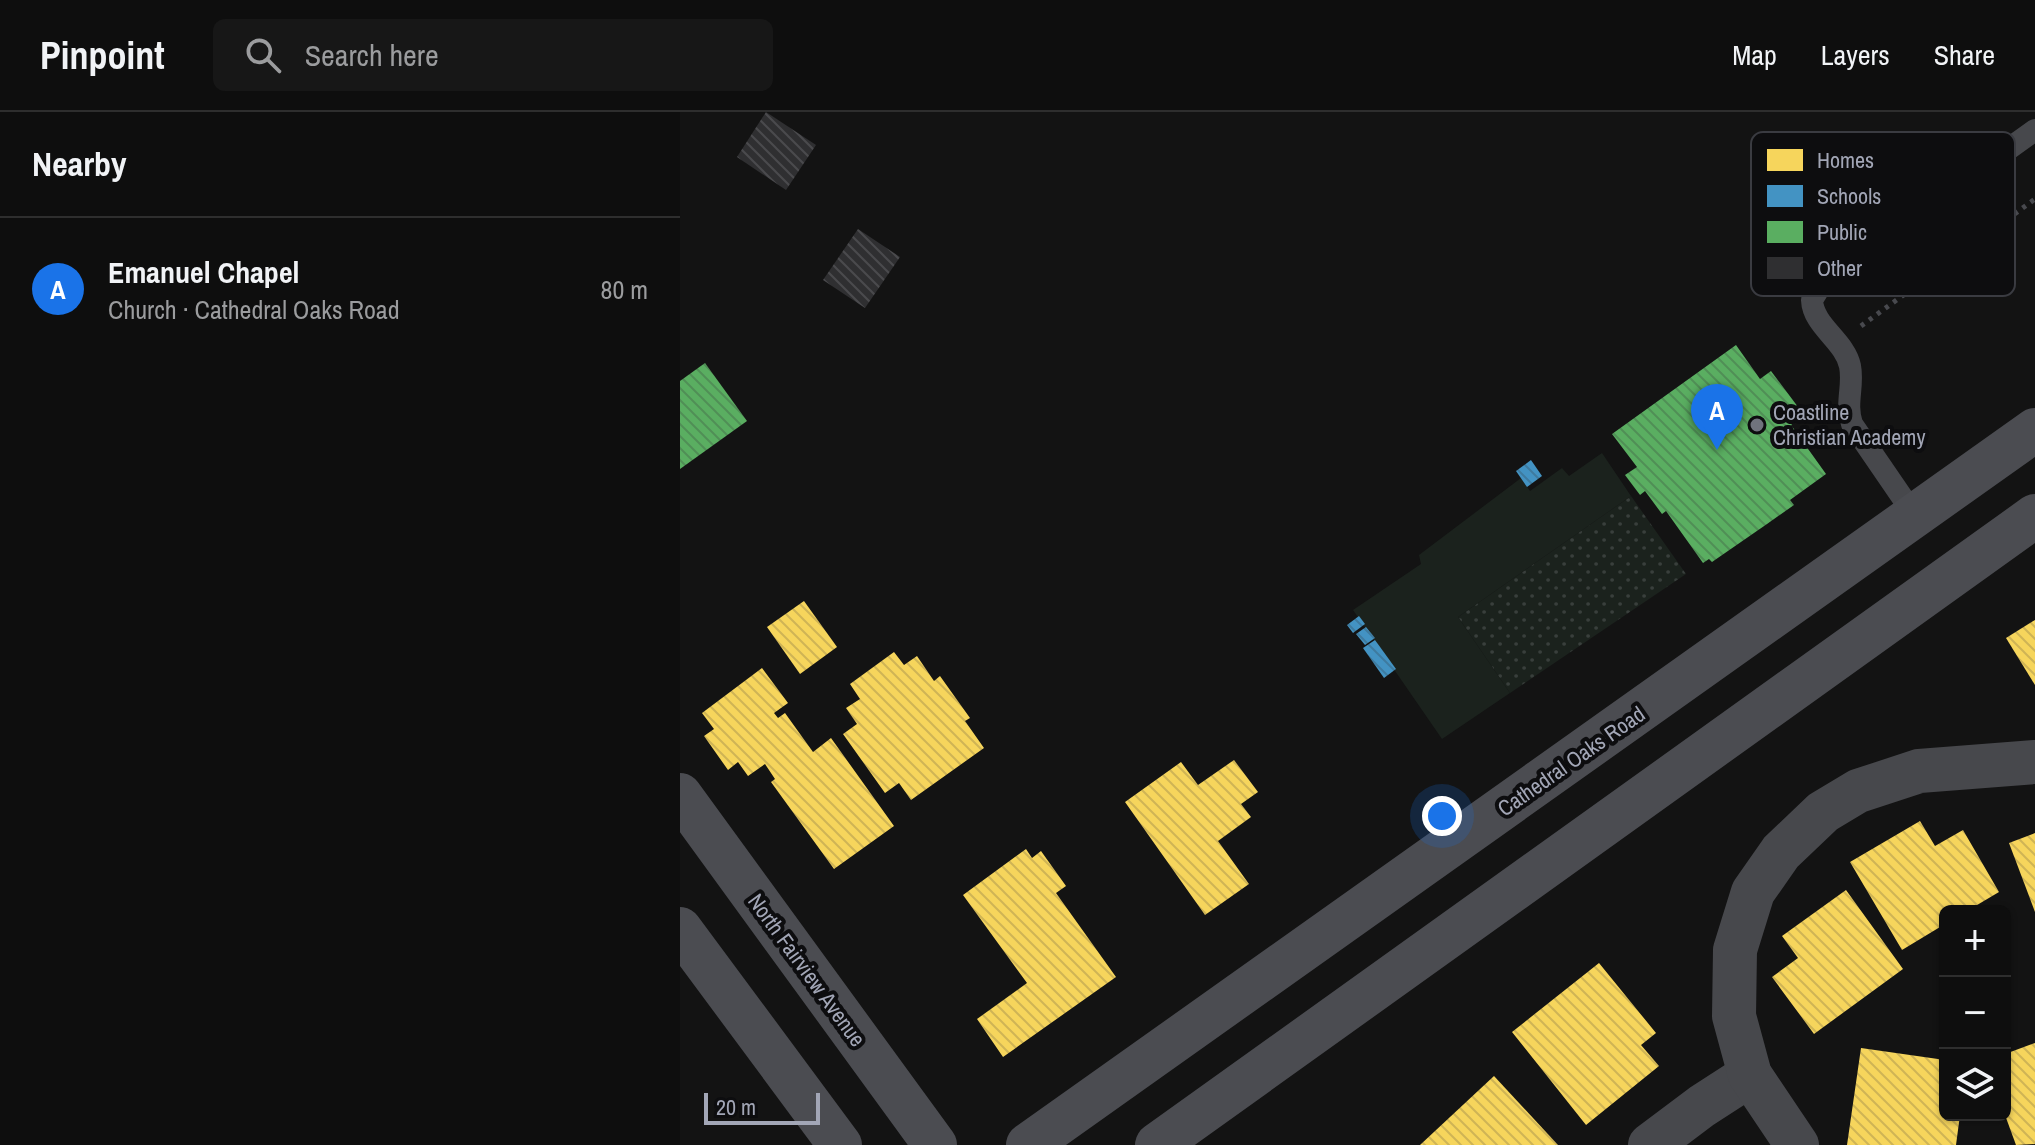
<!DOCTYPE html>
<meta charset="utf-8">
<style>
:root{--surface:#0e0e0e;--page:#171717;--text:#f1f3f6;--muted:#9b9c9e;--line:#2e2e2e;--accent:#1a73e8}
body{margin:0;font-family:"Archivo Narrow",sans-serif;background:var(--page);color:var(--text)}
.controls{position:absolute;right:24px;bottom:24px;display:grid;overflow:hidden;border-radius:12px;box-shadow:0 2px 6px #0004}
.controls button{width:72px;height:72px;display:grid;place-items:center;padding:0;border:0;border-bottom:2px solid var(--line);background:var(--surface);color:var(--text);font:40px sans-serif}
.scale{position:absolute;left:24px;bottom:20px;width:116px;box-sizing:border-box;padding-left:8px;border:4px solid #a2a6b6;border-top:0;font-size:22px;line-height:28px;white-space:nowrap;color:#a2a6b6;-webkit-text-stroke:6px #0d0d0f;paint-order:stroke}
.you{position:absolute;left:762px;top:704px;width:28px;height:28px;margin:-20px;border:6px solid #fff;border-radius:50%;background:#1a73e8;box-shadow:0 0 0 12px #1a73e833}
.badge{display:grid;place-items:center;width:52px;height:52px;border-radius:50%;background:var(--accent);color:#fff;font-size:26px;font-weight:700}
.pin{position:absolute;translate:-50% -66px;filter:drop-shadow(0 2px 4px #0008)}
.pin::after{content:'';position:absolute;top:42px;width:28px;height:24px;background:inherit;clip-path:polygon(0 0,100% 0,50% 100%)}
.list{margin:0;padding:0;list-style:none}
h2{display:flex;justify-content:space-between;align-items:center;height:104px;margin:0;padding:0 32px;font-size:34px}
h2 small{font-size:26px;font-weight:400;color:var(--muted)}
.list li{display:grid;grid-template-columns:52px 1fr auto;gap:24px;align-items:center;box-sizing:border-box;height:144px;padding:0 32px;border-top:2px solid var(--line)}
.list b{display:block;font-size:30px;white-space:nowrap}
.list p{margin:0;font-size:26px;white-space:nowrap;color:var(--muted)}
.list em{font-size:26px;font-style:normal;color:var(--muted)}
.icon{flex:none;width:44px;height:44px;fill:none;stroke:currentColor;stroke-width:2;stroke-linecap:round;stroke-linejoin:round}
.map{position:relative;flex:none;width:1355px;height:1033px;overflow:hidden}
header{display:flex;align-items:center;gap:48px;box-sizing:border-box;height:112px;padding:0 40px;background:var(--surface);border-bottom:2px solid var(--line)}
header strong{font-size:38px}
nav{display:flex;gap:44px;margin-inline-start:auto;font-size:28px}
.search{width:560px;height:72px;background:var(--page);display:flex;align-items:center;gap:20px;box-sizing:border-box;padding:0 28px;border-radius:12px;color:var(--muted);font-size:30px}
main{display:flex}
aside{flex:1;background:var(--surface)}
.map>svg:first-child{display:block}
.grass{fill:url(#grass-dots)}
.park{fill:#1b221d}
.homes{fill:url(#homes-back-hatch)}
.schools{fill:url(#schools-back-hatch)}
.public{fill:url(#public-back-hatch)}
.building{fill:url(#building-back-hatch)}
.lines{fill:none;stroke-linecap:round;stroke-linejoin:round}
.path{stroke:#48494e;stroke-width:5;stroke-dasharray:4 6;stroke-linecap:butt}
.lane{stroke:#47484c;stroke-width:22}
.street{stroke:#47484c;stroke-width:44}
.secondary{stroke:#4b4c51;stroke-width:44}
.poi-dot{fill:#70737d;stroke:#0d0d0f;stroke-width:3}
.labels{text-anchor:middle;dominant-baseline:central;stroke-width:8;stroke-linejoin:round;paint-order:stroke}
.poi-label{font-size:22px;fill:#a2a6b6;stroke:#0d0d0f;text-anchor:start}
.street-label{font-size:22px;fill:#a2a6b6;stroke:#0d0d0f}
.key{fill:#0d0d0f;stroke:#3a3b41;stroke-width:2}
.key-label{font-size:22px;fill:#a2a6b6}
</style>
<header>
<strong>Pinpoint</strong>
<div class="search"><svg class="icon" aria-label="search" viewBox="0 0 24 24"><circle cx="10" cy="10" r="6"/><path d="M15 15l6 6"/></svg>Search here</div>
<nav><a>Map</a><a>Layers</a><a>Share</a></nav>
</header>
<main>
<aside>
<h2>Nearby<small></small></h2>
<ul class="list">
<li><span class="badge">A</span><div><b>Emanuel Chapel</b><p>Church · Cathedral Oaks Road</p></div><em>80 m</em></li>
</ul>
</aside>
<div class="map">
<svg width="1355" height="1033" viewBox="0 0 1355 1033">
<defs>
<pattern id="grass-dots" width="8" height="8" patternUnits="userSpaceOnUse" patternTransform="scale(2)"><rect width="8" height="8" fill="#1b221d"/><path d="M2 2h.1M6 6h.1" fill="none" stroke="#393f3c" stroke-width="1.8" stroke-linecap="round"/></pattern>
<pattern id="homes-back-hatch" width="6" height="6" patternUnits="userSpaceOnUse" patternTransform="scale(2)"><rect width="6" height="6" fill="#f6d55c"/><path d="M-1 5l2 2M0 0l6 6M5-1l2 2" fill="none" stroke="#cfb455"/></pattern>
<pattern id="schools-back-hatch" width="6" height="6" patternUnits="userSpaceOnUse" patternTransform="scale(2)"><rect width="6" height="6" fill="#4393c3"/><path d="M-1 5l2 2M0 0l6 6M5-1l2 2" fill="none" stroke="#3e7ba0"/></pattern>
<pattern id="public-back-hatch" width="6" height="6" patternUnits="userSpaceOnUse" patternTransform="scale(2)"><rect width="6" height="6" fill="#5aae61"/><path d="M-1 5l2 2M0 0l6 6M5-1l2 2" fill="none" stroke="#508f56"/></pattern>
<pattern id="building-back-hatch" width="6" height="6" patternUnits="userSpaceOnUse" patternTransform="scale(2)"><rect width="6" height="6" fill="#2f2f31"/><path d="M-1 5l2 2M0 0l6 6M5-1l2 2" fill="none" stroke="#4a4a4d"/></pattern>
</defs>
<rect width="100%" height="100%" fill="#131313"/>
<polygon class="grass" points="951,384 1006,462 830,581 778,505"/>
<polygon class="park" points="922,341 951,384 778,505 830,581 762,627 673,498 741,452 739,443 841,366 850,379 882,356 889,364"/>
<g class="homes">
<polygon points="124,489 157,535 120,562 87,515"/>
<polygon points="1355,508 1355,573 1326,526"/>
<polygon points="214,540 224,553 237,544 254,569 260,564 290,606 285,609 304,636 231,688 219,671 205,681 163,622 177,612 166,596 180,587 170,572"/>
<polygon points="82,556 108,591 94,601 98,606 105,601 133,640 151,626 214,714 154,757 91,670 95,667 85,652 68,664 58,650 48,658 24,624 34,617 22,601"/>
<polygon points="554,648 578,680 561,692 571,705 538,729 569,772 525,803 445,690 501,650 518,673"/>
<polygon points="1240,709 1255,734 1283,718 1319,780 1287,799 1265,799 1265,812 1222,838 1170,750"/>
<polygon points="1355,721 1355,800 1329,731"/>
<polygon points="346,737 352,746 361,739 386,774 376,781 436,865 323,945 297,907 347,871 283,783"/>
<polygon points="1166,778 1223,857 1134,922 1092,865 1118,846 1102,824"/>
<polygon points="919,851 976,921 961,933 979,954 906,1013 832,920"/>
<polygon points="1355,931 1355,1032 1336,1033 1325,1003 1325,942"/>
<polygon points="1181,936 1265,948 1265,1003 1280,1003 1276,1033 1167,1033"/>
<polygon points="814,964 878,1033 740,1033"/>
</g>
<g class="schools">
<polygon points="851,348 862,364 847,375 836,359"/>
<polygon points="679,504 685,512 673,521 667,513"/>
<polygon points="686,515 695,526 685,533 676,522"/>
<polygon points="695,528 716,557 704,566 683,536"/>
</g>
<g class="public">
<polygon points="1056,233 1080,267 1091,259 1124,303 1111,313 1146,362 1110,388 1114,393 1087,412 1032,450 1029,447 1023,451 986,399 982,402 965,379 960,383 945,363 957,355 932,322"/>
<polygon points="25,251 67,309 0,357 0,269"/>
</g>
<g class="building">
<polygon points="86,0 136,33 106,78 57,45"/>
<polygon points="178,117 220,145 185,196 143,168"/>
</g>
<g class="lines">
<polyline class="path" points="1181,214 1355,87"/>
<path class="lane" d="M1235 404 1172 312C1165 291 1174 274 1170 254 1165 229 1133 214 1132 188L1143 170 1355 18"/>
<g class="street">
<polyline points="970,1033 1022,994 1070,963"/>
<polyline points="1117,1033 1070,963 1054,904 1055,838 1073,780 1101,740 1143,700 1178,679 1239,659 1355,650"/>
</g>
<g class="secondary">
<polyline points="0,683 255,1033"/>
<polyline points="0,817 160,1033"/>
<polyline points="348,1033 1355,318"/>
<polyline points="477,1033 1355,404"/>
</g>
</g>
<circle class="poi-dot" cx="1077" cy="313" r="8"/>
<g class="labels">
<g class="poi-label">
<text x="1093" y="300">Coastline<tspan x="1093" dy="25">Christian Academy</tspan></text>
</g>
<g class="street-label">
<text transform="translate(891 649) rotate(-35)">Cathedral Oaks Road</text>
<text transform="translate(127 858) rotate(54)">North Fairview Avenue</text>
</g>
</g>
<rect x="1071" y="20" width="264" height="164" rx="12" class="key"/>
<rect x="1087" y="37" width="36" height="22" fill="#f6d55c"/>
<rect x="1087" y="73" width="36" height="22" fill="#4393c3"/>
<rect x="1087" y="109" width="36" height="22" fill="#5aae61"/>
<rect x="1087" y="145" width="36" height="22" fill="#2f2f31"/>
<g class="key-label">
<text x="1137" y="56">Homes</text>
<text x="1137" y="92">Schools</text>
<text x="1137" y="128">Public</text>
<text x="1137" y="164">Other</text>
</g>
</svg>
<div class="controls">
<button>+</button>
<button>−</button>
<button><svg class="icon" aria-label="layers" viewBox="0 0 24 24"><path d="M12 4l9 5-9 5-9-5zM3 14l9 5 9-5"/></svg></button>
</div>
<div class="scale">20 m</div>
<div class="you"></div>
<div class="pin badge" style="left:1037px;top:338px">A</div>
</div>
</main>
